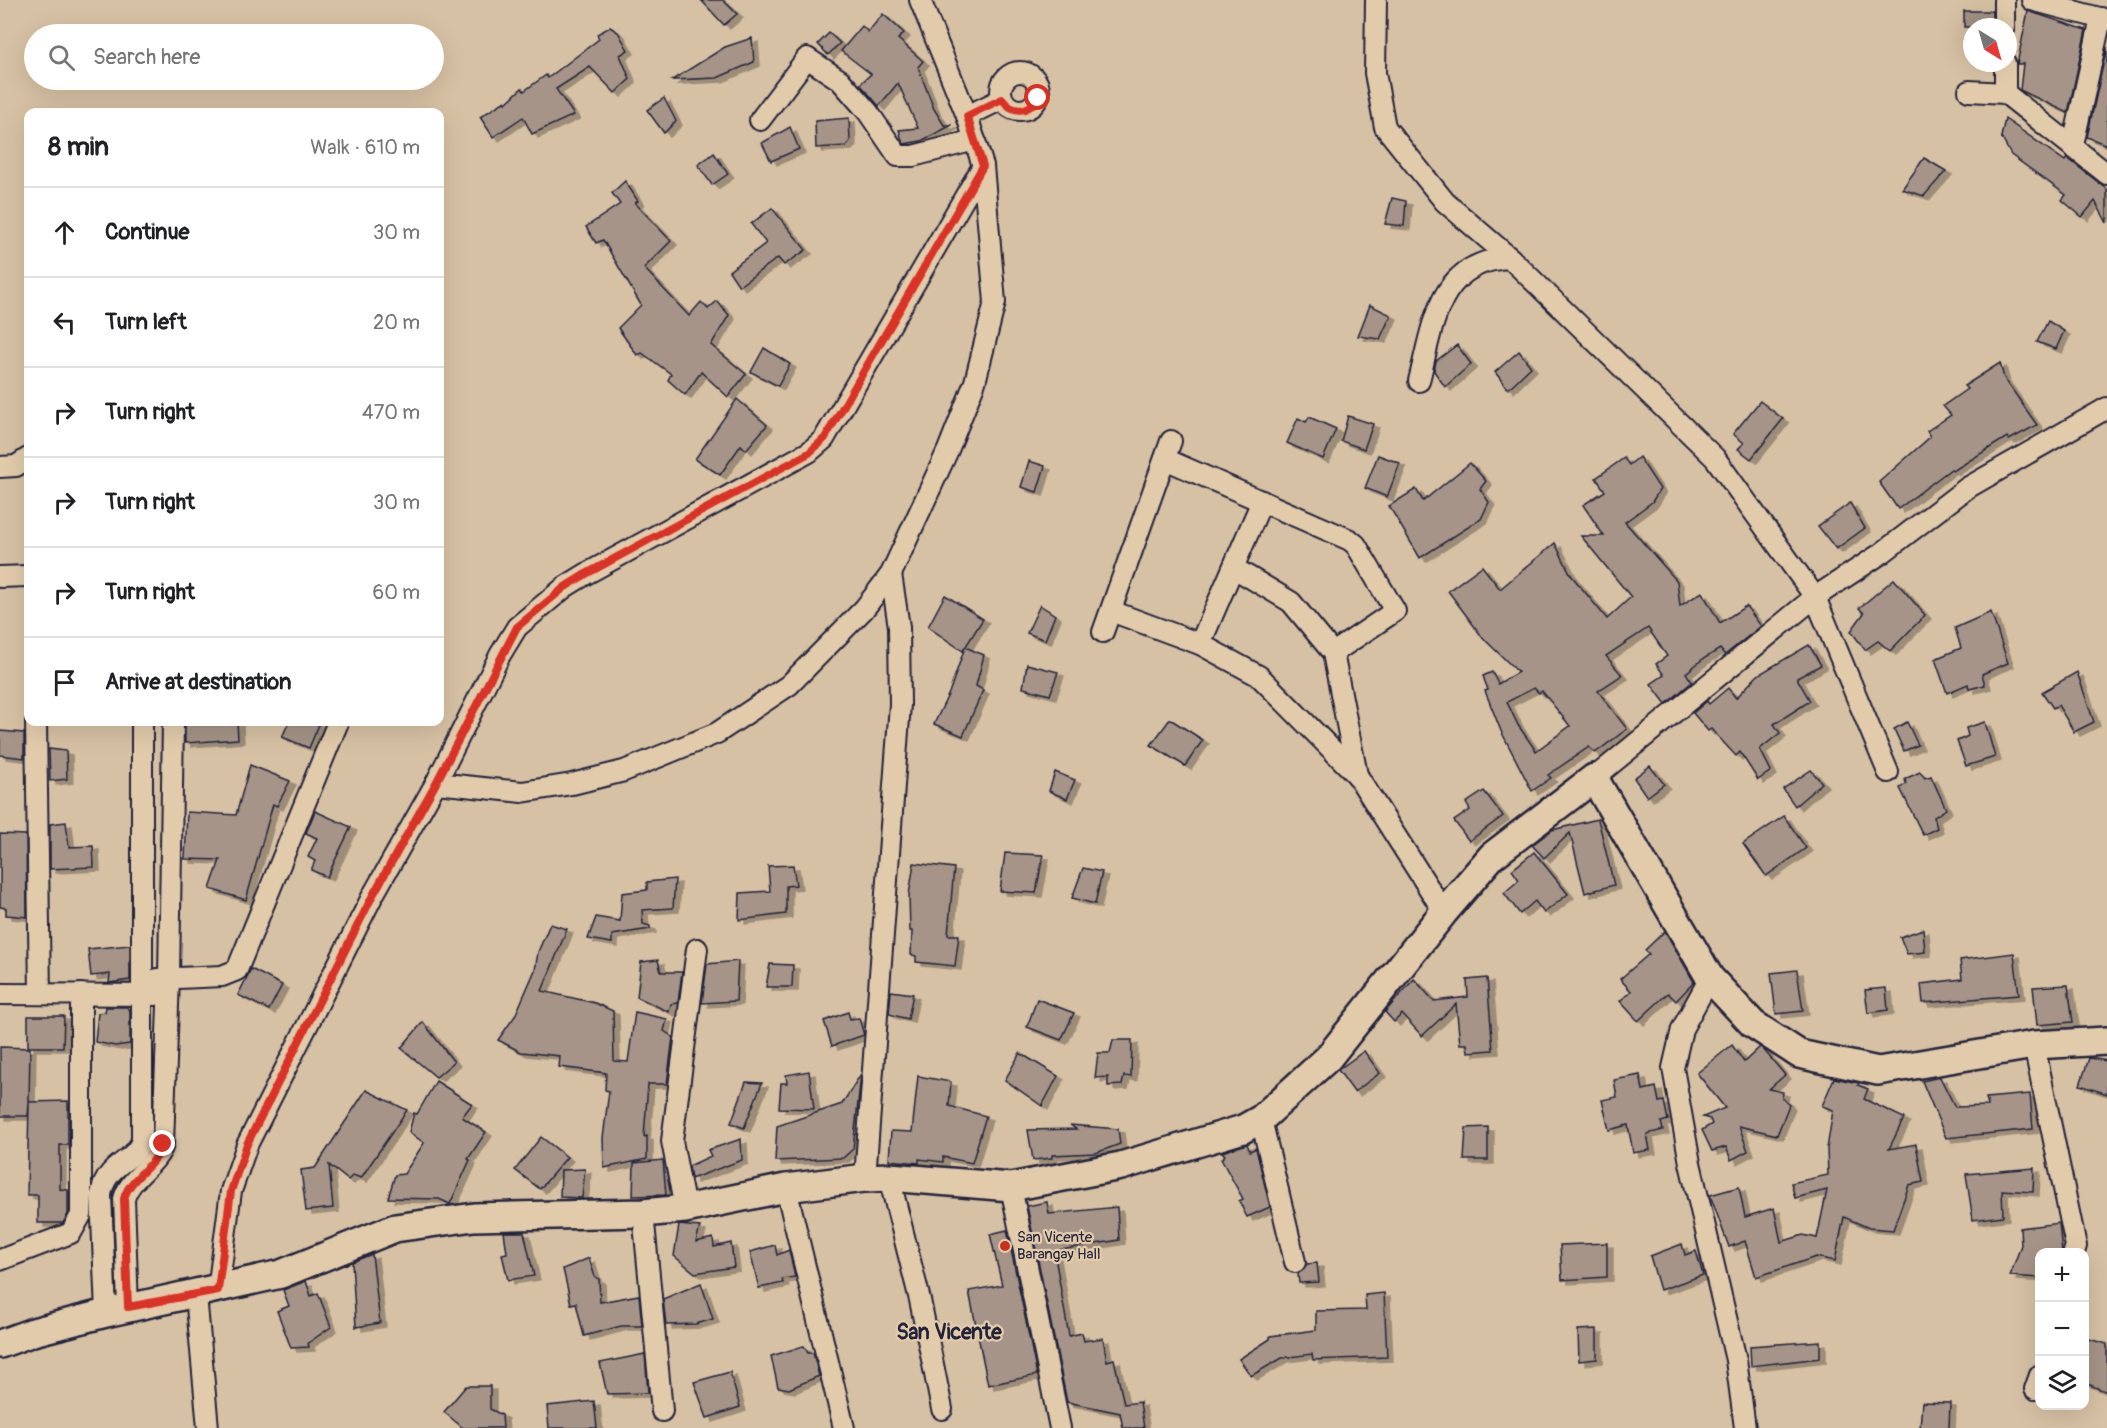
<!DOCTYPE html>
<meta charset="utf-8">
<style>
:root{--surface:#fff;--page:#f6f6f6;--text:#202124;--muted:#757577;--line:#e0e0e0}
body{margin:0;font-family:Pangolin,sans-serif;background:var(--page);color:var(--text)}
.controls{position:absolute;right:18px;bottom:18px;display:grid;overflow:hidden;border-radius:12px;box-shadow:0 6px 24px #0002}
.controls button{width:54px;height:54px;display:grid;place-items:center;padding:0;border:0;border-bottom:2px solid var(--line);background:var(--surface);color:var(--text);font:30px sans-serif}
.compass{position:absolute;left:1963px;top:18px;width:54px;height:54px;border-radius:50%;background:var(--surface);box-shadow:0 6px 24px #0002;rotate:143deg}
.stop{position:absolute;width:18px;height:18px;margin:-14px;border:4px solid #d93025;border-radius:50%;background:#fff}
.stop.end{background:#d93025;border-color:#fff;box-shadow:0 2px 6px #0008}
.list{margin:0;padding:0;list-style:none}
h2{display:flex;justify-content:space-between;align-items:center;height:78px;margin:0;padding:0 24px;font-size:26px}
h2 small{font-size:20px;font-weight:400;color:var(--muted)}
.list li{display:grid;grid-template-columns:39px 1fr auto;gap:18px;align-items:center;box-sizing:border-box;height:90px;padding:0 24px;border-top:2px solid var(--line)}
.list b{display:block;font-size:22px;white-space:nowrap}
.list em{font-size:20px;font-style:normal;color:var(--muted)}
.icon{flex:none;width:33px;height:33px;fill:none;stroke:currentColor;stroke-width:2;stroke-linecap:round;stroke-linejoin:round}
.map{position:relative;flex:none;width:2107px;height:1428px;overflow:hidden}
.search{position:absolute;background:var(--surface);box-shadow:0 6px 24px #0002;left:24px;top:24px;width:420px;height:66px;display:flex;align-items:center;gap:15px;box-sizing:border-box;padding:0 21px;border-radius:33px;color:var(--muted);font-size:22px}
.panel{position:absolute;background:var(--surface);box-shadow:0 6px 24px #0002;left:24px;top:108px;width:420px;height:618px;border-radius:12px}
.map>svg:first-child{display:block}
.building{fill:#a59487;stroke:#22223b;stroke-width:1.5;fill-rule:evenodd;filter:url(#shadow)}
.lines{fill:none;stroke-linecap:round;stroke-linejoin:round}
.street-casing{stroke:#22223b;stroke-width:24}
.secondary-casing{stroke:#22223b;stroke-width:32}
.street{stroke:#e2cbab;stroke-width:20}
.secondary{stroke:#e2cbab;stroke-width:27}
.route{stroke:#d93025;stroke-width:8}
.poi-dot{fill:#c8321e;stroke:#e2cbab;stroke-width:2}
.labels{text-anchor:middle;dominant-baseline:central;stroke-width:4.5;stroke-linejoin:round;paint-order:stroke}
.poi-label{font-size:15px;fill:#22223b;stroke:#e2cbab;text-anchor:start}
.district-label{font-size:21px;font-weight:bold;fill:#22223b;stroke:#e2cbab}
</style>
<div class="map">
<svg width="2107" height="1428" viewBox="0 0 2107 1428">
<defs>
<filter id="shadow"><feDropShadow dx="6" dy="4" stdDeviation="0" flood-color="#0004"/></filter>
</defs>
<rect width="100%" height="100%" fill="#d7c1a4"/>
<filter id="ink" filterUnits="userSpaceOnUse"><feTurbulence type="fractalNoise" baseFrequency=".0167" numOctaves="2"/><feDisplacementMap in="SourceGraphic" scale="12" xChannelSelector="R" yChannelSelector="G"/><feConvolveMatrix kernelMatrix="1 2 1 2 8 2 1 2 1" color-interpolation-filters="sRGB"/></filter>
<g filter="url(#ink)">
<g class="building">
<polygon points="701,0 723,0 737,14 724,25"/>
<rect x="1964" y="11" width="28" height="16"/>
<polygon points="2028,11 2086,30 2068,113 2020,90 2023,64 2017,64"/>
<polygon points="883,14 904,33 898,39 923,61 918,67 934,109 944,125 952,125 921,141 904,144 902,141 899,130 918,128 898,83 879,106 860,84 871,74 841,51 862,26 868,32"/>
<polygon points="610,27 618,32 628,50 620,55 630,79 615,93 590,67 556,89 574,115 532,134 523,117 493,137 480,117 505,101 506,103 522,88 524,91 546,75 548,78 599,39 597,34"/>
<polygon points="829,33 840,43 828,55 818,44"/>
<polygon points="752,38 754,62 717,78 672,80 725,47"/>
<polygon points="2107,47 2107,145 2087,137"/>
<polygon points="664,98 676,121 664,133 647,110"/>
<polygon points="849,118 850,141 846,146 816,148 815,121"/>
<polygon points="2005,119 2065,161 2067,158 2107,189 2107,223 2095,201 2082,217 2062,200 2066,195 2011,155 2001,137"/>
<polygon points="790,127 799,149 771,161 762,143"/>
<polygon points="714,153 728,174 712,185 698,165"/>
<polygon points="1924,158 1946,171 1924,196 1902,189"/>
<polygon points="625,181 638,201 635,203 671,241 644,268 689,316 701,302 708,309 717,301 729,315 711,345 746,374 728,397 701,372 685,395 668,380 671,374 642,353 637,355 618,328 641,305 603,240 596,243 586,227 620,204 612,193"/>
<polygon points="1392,198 1406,201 1404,226 1385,224"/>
<polygon points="772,208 806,250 784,265 778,258 739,286 729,271 766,243 751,224"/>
<polygon points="1370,305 1391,315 1380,339 1358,336"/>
<polygon points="2048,321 2064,331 2056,349 2037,342"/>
<polygon points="1457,345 1471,364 1445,387 1434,371 1436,361"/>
<polygon points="764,348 790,364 778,386 751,372"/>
<polygon points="1519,351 1531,367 1508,389 1495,372"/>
<polygon points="2000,363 2004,378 2037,425 2009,440 2007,437 1953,471 1951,469 1898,509 1879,482 1930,437 1927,431 1951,415 1943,406 1967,389 1964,386"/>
<polygon points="737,399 767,425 746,450 741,445 720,475 695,459"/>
<polygon points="1760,401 1783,419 1751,459 1738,449 1744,443 1733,434"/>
<polygon points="1348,416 1373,424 1364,449 1341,441"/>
<polygon points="1309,417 1336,429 1323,459 1287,443 1298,418 1306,422"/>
<polygon points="1378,455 1400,463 1387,497 1365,488"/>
<path d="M1639 457 1660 489 1652 502 1625 522 1677 581 1680 606 1702 592 1720 623 1746 606 1761 626 1725 655 1720 649 1703 659 1686 673 1692 682 1666 704 1651 684 1664 675 1656 664 1667 656 1648 628 1606 656 1622 675 1598 691 1627 729 1595 753 1589 747 1548 775 1551 778 1532 791 1501 731 1485 691 1488 690 1483 676 1492 672 1498 684 1518 672 1483 638 1448 591 1482 566 1500 589 1555 543 1571 575 1607 619 1631 597 1581 536H1604L1583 505 1605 491 1596 478 1624 458 1629 465ZM1534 688 1539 693 1542 691 1570 726 1536 751 1518 725 1507 702Z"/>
<polygon points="1029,461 1045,466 1037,492 1021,487"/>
<polygon points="1470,463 1486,481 1480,489 1489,502 1481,519 1420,558 1389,506 1416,489 1423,501"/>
<polygon points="1850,503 1865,528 1836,549 1818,526"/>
<polygon points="1894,579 1925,615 1890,651 1878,641 1865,650 1851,631 1864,613 1859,608"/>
<polygon points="945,595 983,619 963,651 928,627"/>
<polygon points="1040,605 1055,615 1045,640 1027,633"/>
<polygon points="1991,612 2008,663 1982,674 1985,685 1969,689 1968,684 1947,693 1935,659 1961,648 1955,628"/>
<polygon points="1809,645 1821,665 1797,678 1810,701 1774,724 1780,733 1760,749 1771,771 1758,780 1740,752 1736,756 1711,729 1708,731 1693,713 1707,701 1709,704 1728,688 1736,698 1758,675"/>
<polygon points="965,647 984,655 976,686 983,690 963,736 934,724 949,693"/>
<polygon points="1027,664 1058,672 1050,695 1023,688"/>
<polygon points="2077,672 2094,722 2074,732 2058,705 2053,708 2042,692"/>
<polygon points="1170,719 1203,740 1185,766 1151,745"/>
<polygon points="185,722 237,722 238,739 185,743"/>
<polygon points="289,722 320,722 309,748 282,737"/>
<polygon points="1907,722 1918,745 1904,751 1894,729"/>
<polygon points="1985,722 1995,757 1966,766 1957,741 1968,736 1966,728"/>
<polygon points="0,731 24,733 24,758 0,755"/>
<polygon points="49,749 66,751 67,779 50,781"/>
<polygon points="250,765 290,781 277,806 273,804 246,900 210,889 220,860 185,859 187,812 236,815"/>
<polygon points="1650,766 1664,784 1647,797 1634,778"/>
<polygon points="1811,770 1822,783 1795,806 1783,789"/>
<polygon points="1055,772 1075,780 1067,799 1049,791"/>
<polygon points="1920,772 1925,778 1931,776 1946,809 1934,817 1937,828 1923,835 1900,788 1906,784 1905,779"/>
<polygon points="1484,791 1503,816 1469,841 1454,821 1470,810 1466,803"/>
<polygon points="315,811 351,827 327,877 311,870 315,861 308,857 317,838 306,833"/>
<polygon points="1784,816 1806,848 1766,876 1743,844"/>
<polygon points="1598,819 1614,885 1585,893 1570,833 1544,858 1532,845 1552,830"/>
<polygon points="66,822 69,847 93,846 94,867 50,869 50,824"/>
<polygon points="0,834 26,835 27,917 6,915 6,908 0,907"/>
<polygon points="1534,852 1568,894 1544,913 1535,901 1520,914 1504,893 1519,880 1512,870"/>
<polygon points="1005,853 1043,855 1036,893 1000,891"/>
<polygon points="914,863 954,868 948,935 959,935 955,966 916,962 916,956 911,955 912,931 910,931 909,895"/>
<polygon points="793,865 796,885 786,886 786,914 739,920 740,893 770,891 768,866"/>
<polygon points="1083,868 1102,872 1095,904 1072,898"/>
<polygon points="675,879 673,908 642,910 643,924 650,926 650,929 612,935 612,943 588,939 596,917 620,921 622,893 647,890 647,882"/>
<polygon points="550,924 567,929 542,991 595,1003 613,1011 614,1061 628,1062 635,1012 667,1019 664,1031 673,1037 667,1084 648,1084 644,1137 647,1136 647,1159 604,1168 603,1138 609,1091 605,1090 606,1073 559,1067 560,1056 521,1052 498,1040 515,1016 535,970 538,952"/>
<polygon points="1923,929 1925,952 1907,954 1900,937"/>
<polygon points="1665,931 1694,982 1676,1001 1668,993 1638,1021 1620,1001 1631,991 1620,979 1649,954 1645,950"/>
<polygon points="130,945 130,980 109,983 110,974 91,976 88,949"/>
<polygon points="2014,953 2019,995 1923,1003 1921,984 1962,979 1960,960"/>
<polygon points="658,960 661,972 682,972 678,1003 671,1004 669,1012 637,997 641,962"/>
<polygon points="738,961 736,1001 702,1003 707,964"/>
<polygon points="770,964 793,965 792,987 766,987"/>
<polygon points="251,969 282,985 269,1010 238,995"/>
<polygon points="1797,970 1803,1011 1776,1014 1771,973"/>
<polygon points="1487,978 1493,1050 1468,1052 1467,1044 1460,1044 1456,1004 1422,1036 1402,1014 1394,1022 1385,1012 1414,979 1434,1001 1468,997 1467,980"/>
<polygon points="2068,985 2073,1022 2037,1025 2033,987"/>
<polygon points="1886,988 1888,1010 1868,1013 1865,990"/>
<polygon points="891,991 913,994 908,1019 889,1014"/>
<polygon points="1037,999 1074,1013 1061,1040 1027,1027"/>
<polygon points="106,1007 128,1007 130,1011 130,1044 115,1046 95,1042 98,1013 105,1012"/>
<polygon points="848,1012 850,1019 859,1018 864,1035 832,1046 824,1021"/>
<polygon points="28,1016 64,1016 63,1047 28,1047"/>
<polygon points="423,1022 454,1062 436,1077 401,1048"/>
<polygon points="1113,1040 1132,1040 1131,1077 1124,1076 1122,1085 1108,1086 1108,1077 1095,1078 1098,1053 1110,1053"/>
<polygon points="1732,1045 1744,1062 1760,1047 1763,1049 1785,1075 1769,1089 1783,1092 1782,1098 1789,1105 1777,1135 1739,1126 1748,1151 1731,1160 1726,1147 1712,1151 1702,1130 1712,1124 1710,1119 1703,1117 1725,1108 1697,1073"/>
<polygon points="0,1047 30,1048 29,1102 68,1101 68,1145 60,1145 60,1189 68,1190 68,1214 63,1223 38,1223 38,1195 27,1195 29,1103 28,1116 0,1116"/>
<polygon points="1364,1051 1380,1073 1354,1092 1338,1070"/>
<polygon points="1020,1053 1058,1076 1042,1106 1005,1080"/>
<polygon points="2089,1058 2107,1061 2107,1094 2080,1085"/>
<polygon points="809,1071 814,1109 779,1108 781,1083 787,1083 786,1075"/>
<polygon points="861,1074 853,1149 843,1158 775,1161 777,1126 842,1104"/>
<polygon points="1640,1075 1643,1090 1656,1087 1659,1102 1664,1101 1668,1120 1661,1122 1663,1130 1647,1134 1650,1150 1633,1153 1628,1125 1609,1130 1602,1100 1617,1097 1614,1080"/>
<polygon points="918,1076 951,1082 949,1106 986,1116 972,1163 943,1157 943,1162 919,1159 919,1163 889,1160 891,1131 912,1132"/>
<polygon points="1940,1077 1955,1107 1988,1106 1986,1098 2030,1094 2033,1129 1946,1138 1922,1081"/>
<polygon points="1834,1078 1859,1083 1858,1085 1868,1089 1864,1099 1904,1118 1889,1149 1916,1144 1923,1182 1909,1185 1893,1230 1869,1228 1844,1217 1835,1261 1816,1257 1756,1277 1745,1241 1729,1247 1710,1195 1739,1187 1745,1217 1774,1208 1781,1242 1803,1235 1817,1238 1827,1190 1795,1198 1791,1183 1828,1175 1827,1149 1833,1110 1822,1106"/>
<polygon points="436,1081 472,1104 462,1117 486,1132 468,1159 470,1160 450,1204 439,1199 388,1198 395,1175 404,1174 424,1143 409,1132 414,1113 417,1114"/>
<polygon points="746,1082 762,1083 744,1128 731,1123"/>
<polygon points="366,1090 407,1110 361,1178 353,1175 348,1180 329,1165 333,1208 306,1211 301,1170 315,1168"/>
<polygon points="1070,1125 1118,1129 1120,1144 1096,1153 1052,1155 1052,1158 1033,1160 1028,1130 1076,1129"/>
<polygon points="1488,1127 1488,1160 1464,1160 1466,1128"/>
<polygon points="541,1137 567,1157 540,1189 515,1170"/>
<polygon points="741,1139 742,1160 691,1179 689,1166 711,1156 708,1150"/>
<polygon points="1247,1144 1250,1151 1256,1148 1270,1207 1247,1217 1239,1201 1243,1199 1221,1159 1225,1155 1222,1152"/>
<polygon points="663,1160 666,1195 633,1196 634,1163"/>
<polygon points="2034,1168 2033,1192 2002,1190 2003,1216 1973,1220 1966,1174"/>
<polygon points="585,1169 582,1198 560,1197 561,1170"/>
<polygon points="1047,1202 1049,1214 1117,1207 1119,1240 1054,1251 1069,1336 1082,1333 1084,1341 1103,1338 1107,1361 1114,1359 1124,1404 1140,1402 1144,1428 1123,1428 1120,1413 1067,1402 1027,1206"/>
<polygon points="2059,1223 2062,1252 2040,1252 2040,1278 2010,1276 2021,1245 2020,1228"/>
<polygon points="679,1225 700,1227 696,1242 713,1238 714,1247 731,1243 734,1267 695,1273 674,1256"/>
<polygon points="1007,1230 1037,1375 988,1385 969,1291 1002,1285 990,1234"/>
<polygon points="504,1232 524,1232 534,1276 508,1280 502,1254 507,1253"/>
<polygon points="1607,1243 1607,1277 1562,1280 1560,1245"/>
<polygon points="1682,1244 1685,1255 1696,1251 1703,1275 1660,1290 1650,1256"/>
<polygon points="775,1245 777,1255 789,1250 795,1277 782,1279 783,1283 759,1288 750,1252"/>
<polygon points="372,1254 380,1323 356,1327 352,1262"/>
<polygon points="589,1258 595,1277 599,1279 600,1302 639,1295 642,1326 621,1326 584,1336 576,1303 571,1304 563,1269"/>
<polygon points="1317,1263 1319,1282 1299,1283 1298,1274 1307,1264"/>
<polygon points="306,1281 311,1296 318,1293 331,1327 308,1343 309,1347 291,1348 277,1311 289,1306 283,1290"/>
<polygon points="701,1283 713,1319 696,1324 666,1325 663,1299"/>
<polygon points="1384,1293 1387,1357 1313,1360 1312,1354 1282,1358 1251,1376 1239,1359 1270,1339 1270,1336 1316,1330 1316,1311 1366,1310 1365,1295"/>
<polygon points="1597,1329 1597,1359 1579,1361 1578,1330"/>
<polygon points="2085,1338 2107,1344 2107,1392 2085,1383"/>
<polygon points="1820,1341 1820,1358 1751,1366 1750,1346"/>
<polygon points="804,1346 808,1353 813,1353 819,1376 789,1389 778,1387 771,1356"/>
<polygon points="645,1354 648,1393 607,1394 600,1363"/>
<polygon points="730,1372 740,1407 707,1418 694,1382"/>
<polygon points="466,1386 490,1386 490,1409 502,1415 503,1428 463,1428 444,1412"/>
<polygon points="594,1401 597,1428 549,1428 547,1406"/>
<polygon points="1922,1402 1950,1403 1949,1428 1920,1428"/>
</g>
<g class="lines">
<g class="street-casing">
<g id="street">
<polyline points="1376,0 1375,73 1385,127 1445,202 1510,258 1715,458 1815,597 1888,772"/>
<polyline points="2004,0 2004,27"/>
<polyline points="2032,0 2107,20"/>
<polyline points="2005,63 2005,93"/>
<circle cx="1020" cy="91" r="19"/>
<polyline points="1969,91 2005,93 2107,174"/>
<polyline points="967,116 1002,99"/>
<polyline points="760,120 807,58 840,80 868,112 898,156 913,156 975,140"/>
<polyline points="2073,145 2101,18"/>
<path d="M1419 381C1433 325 1438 261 1510 258"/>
<polyline points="1165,459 1350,540 1356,545 1395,611 1333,653"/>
<polyline points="0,467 16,466 28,458"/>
<polyline points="1234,568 1291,602 1333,653 1357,775"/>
<polyline points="0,577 28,576"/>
<polyline points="1111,611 1200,644 1259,676 1357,775 1444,912"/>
<polyline points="1103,632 1171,441"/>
<polyline points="1200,644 1262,501"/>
<polyline points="36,722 40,994"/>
<polyline points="1594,778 1815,597 1882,553 1967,488 2107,408"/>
<polyline points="436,783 522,792 572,784 624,771 717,733 789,685 864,609 891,574 948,450 975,382 995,302 983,166 967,116 920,0"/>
<polyline points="1710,978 1682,1029 1673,1068 1690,1163 1736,1360 1745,1428"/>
<polyline points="157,979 222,976 237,970 338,722"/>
<polyline points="0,994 156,995"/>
<polyline points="2034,1045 2076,1246 2074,1252"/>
<polyline points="1261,1119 1295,1262"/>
<polyline points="889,1177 920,1300 942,1409"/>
<polyline points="865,1178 900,704 899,627 891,574"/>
<polyline points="1011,1187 1060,1428"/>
<polyline points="786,1188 844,1428"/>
<polyline points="685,1209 672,1141 697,949"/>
<polyline points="643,1213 662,1411"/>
<polyline points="0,1260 71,1233 81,1215 81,994"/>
<polyline points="218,1290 231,1191 247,1145 373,895 436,783 500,655 517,627 565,587 586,574 809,452 824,439 983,166"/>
<polyline points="196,1295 208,1428"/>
<path d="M128 1307 124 1199C129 1177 157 1166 163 1144L169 978 173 722"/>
<path d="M106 1313 101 1195C106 1162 135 1163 142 1140V722"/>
<polyline points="2035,1389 2040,1375"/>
</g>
</g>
<g class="secondary-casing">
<polyline id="secondary" points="0,1344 33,1332 106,1313 281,1274 395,1228 474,1217 643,1213 685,1209 786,1188 865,1178 889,1177 1011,1187 1121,1166 1243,1129 1261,1119 1328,1058 1444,912 1492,856 1594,778 1710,978 1753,1024 1799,1054 1878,1071 2034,1045 2107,1041"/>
</g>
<use href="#street" class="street"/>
<use href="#secondary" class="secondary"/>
</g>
</g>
<g class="lines" filter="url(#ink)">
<path class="route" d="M163 1144C157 1166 129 1177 124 1199L128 1307 218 1290 231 1191 247 1144 373 895 436 783 517 627 565 587 586 574 809 453 825 438 983 166 967 116 1002 99C1013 114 1028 113 1038 98"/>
</g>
<circle class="poi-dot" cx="1005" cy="1246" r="6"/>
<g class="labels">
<g class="poi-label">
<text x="1017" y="1237">San Vicente<tspan x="1017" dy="17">Barangay Hall</tspan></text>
</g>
<g class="district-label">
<text x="949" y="1332">San Vicente</text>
</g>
</g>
</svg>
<div class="controls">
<button>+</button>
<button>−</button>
<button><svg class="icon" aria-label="layers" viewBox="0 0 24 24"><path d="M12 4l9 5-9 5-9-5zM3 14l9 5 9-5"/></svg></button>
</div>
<svg class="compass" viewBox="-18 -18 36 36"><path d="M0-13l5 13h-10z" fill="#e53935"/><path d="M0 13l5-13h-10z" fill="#757577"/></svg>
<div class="stop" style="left:1038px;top:98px"></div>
<div class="stop end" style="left:163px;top:1144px"></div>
<div class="search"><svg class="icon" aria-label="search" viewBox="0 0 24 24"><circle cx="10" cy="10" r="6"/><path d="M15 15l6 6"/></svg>Search here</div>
<section class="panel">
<h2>8 min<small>Walk · 610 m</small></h2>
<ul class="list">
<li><svg class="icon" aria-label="ahead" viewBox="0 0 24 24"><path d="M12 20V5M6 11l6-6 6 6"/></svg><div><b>Continue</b></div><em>30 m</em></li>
<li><svg class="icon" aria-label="left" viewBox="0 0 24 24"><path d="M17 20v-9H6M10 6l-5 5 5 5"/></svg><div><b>Turn left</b></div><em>20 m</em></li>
<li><svg class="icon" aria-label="right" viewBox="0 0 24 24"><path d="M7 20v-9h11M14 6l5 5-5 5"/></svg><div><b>Turn right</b></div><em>470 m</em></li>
<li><svg class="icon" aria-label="right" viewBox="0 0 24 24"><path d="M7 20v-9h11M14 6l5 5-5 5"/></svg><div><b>Turn right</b></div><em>30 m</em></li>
<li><svg class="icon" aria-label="right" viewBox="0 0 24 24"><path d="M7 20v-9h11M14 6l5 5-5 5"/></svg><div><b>Turn right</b></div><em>60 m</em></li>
<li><svg class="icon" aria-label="arrive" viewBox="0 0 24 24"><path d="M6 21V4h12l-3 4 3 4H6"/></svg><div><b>Arrive at destination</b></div></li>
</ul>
</section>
</div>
